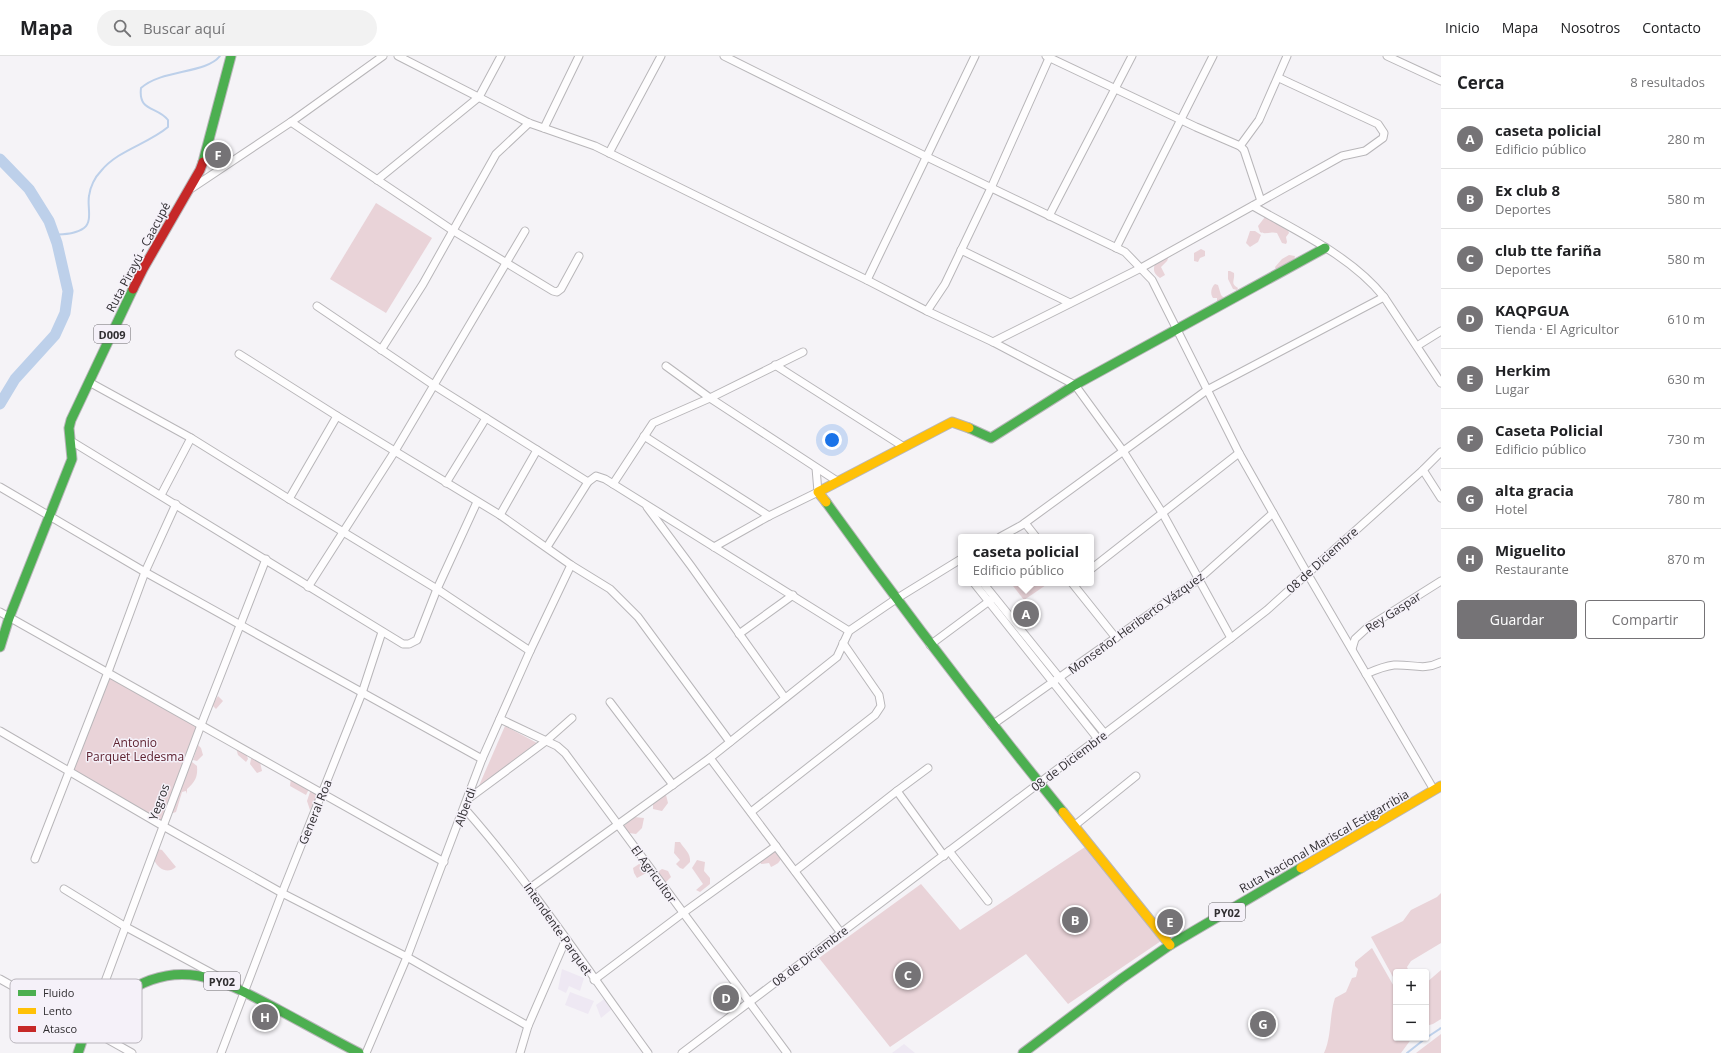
<!DOCTYPE html>
<html lang="es">
<meta charset="utf-8">
<style>
:root{--surface:#fff;--page:#f2f2f2;--text:#202124;--muted:#757577;--line:#e0e0e0;--accent:#757376}
body{margin:0;font-family:"Open Sans",sans-serif;background:var(--page);color:var(--text)}
.controls{position:absolute;right:12px;bottom:12px;display:grid;overflow:hidden;border-radius:4px;box-shadow:0 1px 3px #0004}
.controls button{width:36px;height:36px;display:grid;place-items:center;padding:0;border:0;border-bottom:1px solid var(--line);background:var(--surface);color:var(--text);font:20px sans-serif}
.you{position:absolute;left:832px;top:384px;width:14px;height:14px;margin:-10px;border:3px solid #fff;border-radius:50%;background:#1a73e8;box-shadow:0 0 0 6px #1a73e833}
.badge{display:grid;place-items:center;width:26px;height:26px;border-radius:50%;background:var(--accent);color:#fff;font-size:13px;font-weight:700}
.pin{position:absolute;translate:-50% -50%;border:2px solid #fff;box-shadow:0 1px 4px #0006}
.popup{position:absolute;left:958px;top:478px;width:136px;height:52px;box-sizing:border-box;display:grid;place-content:center;border-radius:4px;background:var(--surface);filter:drop-shadow(0 1px 3px #0005);font-size:13px;white-space:nowrap;color:var(--muted)}
.popup b{font-size:15px;color:var(--text)}
.popup::after{content:'';position:absolute;left:50%;top:100%;margin-left:-8px;border:8px solid transparent;border-top-color:var(--surface)}
.list{margin:0;padding:0;list-style:none}
h2{display:flex;justify-content:space-between;align-items:center;height:52px;margin:0;padding:0 16px;font-size:17px}
h2 small{font-size:13px;font-weight:400;color:var(--muted)}
.list li{display:grid;grid-template-columns:26px 1fr auto;gap:12px;align-items:center;box-sizing:border-box;height:60px;padding:0 16px;border-top:1px solid var(--line)}
.list b{display:block;font-size:15px;white-space:nowrap}
.list p{margin:0;font-size:13px;white-space:nowrap;color:var(--muted)}
.list em{font-size:13px;font-style:normal;color:var(--muted)}
.actions{display:flex;gap:8px;padding:12px 16px}
.actions a{flex:1;padding:9px 0;border:1px solid var(--accent);border-radius:4px;text-align:center;font-size:14px;color:var(--accent)}
.actions .main{background:var(--accent);color:#fff}
.icon{flex:none;width:22px;height:22px;fill:none;stroke:currentColor;stroke-width:2;stroke-linecap:round;stroke-linejoin:round}
.map{position:relative;flex:none;width:1441px;height:997px;overflow:hidden}
header{display:flex;align-items:center;gap:24px;box-sizing:border-box;height:56px;padding:0 20px;background:var(--surface);border-bottom:1px solid var(--line)}
header strong{font-size:19px}
nav{display:flex;gap:22px;margin-inline-start:auto;font-size:14px}
.search{width:280px;height:36px;background:var(--page);display:flex;align-items:center;gap:10px;box-sizing:border-box;padding:0 14px;border-radius:22px;color:var(--muted);font-size:15px}
main{display:flex}
aside{flex:1;background:var(--surface)}
.map>svg:first-child{display:block}
.built{fill:#eee8f3}
.green{fill:#e9d3d8}
.lines{fill:none;stroke-linecap:round;stroke-linejoin:round}
.stream{stroke:#bdd0ea;stroke-width:2}
.river{stroke:#bdd0ea;stroke-width:11}
.street-casing{stroke:#b8b6b9;stroke-width:9}
.fast-casing{stroke:#b8b6b9;stroke-width:11}
.slow-casing{stroke:#b8b6b9;stroke-width:11}
.jam-casing{stroke:#b8b6b9;stroke-width:11}
.street{stroke:#fefdfe;stroke-width:7}
.fast{stroke:#4caf50;stroke-width:9}
.slow{stroke:#ffc107;stroke-width:9}
.jam{stroke:#c62828;stroke-width:9}
.labels{text-anchor:middle;dominant-baseline:central;stroke-width:3;stroke-linejoin:round;paint-order:stroke}
.shield{fill:#f5f1f9;stroke:#6b686d;stroke-width:1}
.shield-label{font-size:11px;font-weight:bold;fill:#302e31}
.street-label{font-size:12px;fill:#302e31;stroke:#f5f1f9}
.park-label{font-size:12px;fill:#5e2230;stroke:#f5f1f9}
.key{fill:#f5f1f9;stroke:#bab6bd;stroke-width:1}
.key-label{font-size:11px;fill:#302e31}
</style>
<header>
<strong>Mapa</strong>
<div class="search"><svg class="icon" aria-label="search" viewBox="0 0 24 24"><circle cx="10" cy="10" r="6"/><path d="M15 15l6 6"/></svg>Buscar aquí</div>
<nav><a>Inicio</a><a>Mapa</a><a>Nosotros</a><a>Contacto</a></nav>
</header>
<main>
<div class="map">
<svg width="1441" height="997" viewBox="0 0 1441 997">
<rect width="100%" height="100%" fill="#f5f3f7"/>
<g class="built">
<polygon points="562,913 584,922 580,935 569,930 566,937 558,933"/>
<polygon points="570,936 594,945 588,958 565,949"/>
<polygon points="607,941 612,953 601,962 596,949"/>
<polygon points="904,988 915,997 892,997"/>
</g>
<g class="green">
<polygon points="376,147 432,182 386,257 330,223"/>
<path d="M1265 161 1269 162 1288 174 1289 177 1286 181 1287 186 1286 188 1282 187 1277 177C1271 175 1265 179 1260 176L1258 170Z"/>
<polygon points="1250,175 1255,175 1261,179 1258,186 1250,191 1246,187"/>
<polygon points="1201,193 1205,195 1205,200 1200,202 1198,206 1194,205 1194,197"/>
<path d="M1289 199 1295 200C1294 209 1283 209 1276 214L1275 211 1282 203Z"/>
<path d="M1169 200 1167 205 1161 211 1165 219 1160 222C1152 217 1153 211 1157 203Z"/>
<path d="M1228 215H1230L1234 217C1235 225 1230 227 1238 232L1237 234 1233 233 1228 223Z"/>
<path d="M1215 228 1218 229 1221 239 1224 242 1217 247V242H1213C1210 238 1211 231 1215 228Z"/>
<polygon points="1017,527 1049,527 1024,544 1013,530"/>
<polygon points="108,616 201,669 163,770 69,715"/>
<polygon points="218,640 223,645 216,653 212,649"/>
<polygon points="505,670 537,687 478,732"/>
<polygon points="198,689 201,692 203,699 197,705 193,704"/>
<polygon points="236,692 246,697 248,703 246,706 238,699"/>
<polygon points="252,701 260,706 262,715 257,717 250,708 251,703"/>
<path d="M192 706 197 710C198 721 195 726 187 733V738L186 735 182 736 176 756 173 757V752L177 744 189 708Z"/>
<polygon points="291,722 309,733 306,739 290,730"/>
<polygon points="311,733 316,736 317,740 310,754 307,745"/>
<polygon points="666,739 668,747 662,755 653,753 653,746 659,742"/>
<polygon points="634,761 644,762 642,772 636,778 629,777 624,770"/>
<path d="M675 786H680C684 793 691 797 690 806L683 813 680 812 676 808 680 804 674 797Z"/>
<polygon points="1085,791 1161,885 1068,948 1026,898 890,991 819,902 921,828 960,874"/>
<path d="M158 793 162 794 176 811C168 818 159 814 154 804Z"/>
<path d="M775 795 781 801C780 807 777 808 771 811L769 807 761 808 760 806Z"/>
<polygon points="697,804 705,806 704,815 710,822 710,828 700,836 696,834 703,828 692,812"/>
<polygon points="639,808 645,810 648,816 637,822 634,817 633,812"/>
<polygon points="662,813 668,815 671,821 666,826 662,827 656,817"/>
<polygon points="1441,837 1441,887 1411,905 1407,911 1409,916 1396,916 1396,921 1393,921 1371,881 1403,865 1411,854 1437,841"/>
<path d="M1372 892 1396 934V982H1412L1401 997H1324C1332 980 1329 960 1335 942L1346 936 1352 922 1356 921 1358 913 1355 910V906Z"/>
<polygon points="1441,914 1441,963 1433,968 1426,970 1426,927"/>
<polygon points="1441,978 1441,997 1416,997"/>
</g>
<g class="lines">
<g class="stream">
<path d="M54 179C64 178 76 178 84 172 93 165 87 150 89 140 90 131 95 121 101 115 118 94 148 88 168 71V64C157 50 138 56 141 32 162 13 206 18 220 0"/>
<polyline points="1426,982 1441,972"/>
<polyline points="1407,997 1426,982"/>
</g>
<polyline class="river" points="0,103 29,133 49,165 57,187 68,235 65,257 55,279 15,323 0,348"/>
<g class="street-casing">
<g id="street">
<polyline points="398,0 529,67 595,90 867,224 927,255 993,286 1075,329 1123,395 1163,458 1231,582"/>
<polyline points="724,0 927,101 1125,196 1152,224 1239,397 1307,517 1434,734"/>
<polyline points="1046,0 1196,71 1240,90 1244,94 1261,145"/>
<polyline points="1387,0 1441,25"/>
<polyline points="291,66 452,174 553,235 557,236 561,233 579,200"/>
<polyline points="544,72 579,0"/>
<polyline points="1240,90 1259,64 1287,0"/>
<polyline points="609,97 661,0"/>
<polyline points="377,124 479,41 501,0"/>
<polyline points="192,132 291,66 383,0"/>
<path d="M1253 150C1298 176 1351 200 1384 241"/>
<polyline points="1049,160 1132,0"/>
<polyline points="1116,192 1213,0"/>
<polyline points="961,194 1070,247"/>
<polyline points="867,224 975,0"/>
<polyline points="317,250 435,330 588,426"/>
<polyline points="927,255 945,228 991,132 1050,0"/>
<polyline points="993,286 1141,212 1342,100 1365,95 1383,82 1384,77 1378,68 1279,22"/>
<polyline points="1417,290 1441,275"/>
<polyline points="381,294 423,228 496,98 529,67"/>
<polyline points="239,298 337,360 500,459 571,509 610,533 638,561 730,686"/>
<polyline points="775,309 904,391"/>
<polyline points="666,310 710,342 837,425"/>
<polyline points="89,326 191,382 289,443 437,533 530,595"/>
<polyline points="644,380 769,460"/>
<polyline points="71,385 403,588 409,588 417,584 437,533 477,446"/>
<polyline points="1423,414 1441,442"/>
<polyline points="446,427 486,362"/>
<polyline points="613,428 653,367 710,342 803,296"/>
<polyline points="0,431 145,516 482,703"/>
<polyline points="161,439 191,382"/>
<polyline points="289,443 337,360"/>
<polyline points="647,451 691,510 785,642"/>
<polyline points="500,459 537,394"/>
<polyline points="1025,467 1036,481"/>
<polyline points="1000,481 1022,469 1207,334 1384,241 1441,327"/>
<polyline points="547,491 588,426 596,420 605,423 849,575"/>
<polyline points="714,491 769,460 818,436 816,412"/>
<polyline points="1091,513 1239,397"/>
<polyline points="974,527 1098,683"/>
<polyline points="983,527 1105,678"/>
<polyline points="1072,527 1116,582"/>
<polyline points="308,531 395,395 525,175"/>
<polyline points="0,556 444,806"/>
<polyline points="739,578 793,539"/>
<polyline points="930,589 992,543"/>
<polyline points="1352,593 1355,583 1368,571 1441,525"/>
<path d="M1366 618C1375 614 1384 610 1394 609 1413 608 1423 615 1441 606"/>
<polyline points="610,646 673,729"/>
<polyline points="500,663 557,690 565,697 787,997"/>
<polyline points="992,669 1199,523 1273,457"/>
<polyline points="0,675 163,770 282,837 407,901 528,970"/>
<polyline points="710,702 841,877"/>
<polyline points="897,735 928,712"/>
<polyline points="468,743 546,685 572,662"/>
<path d="M465 753C532 829 588 915 648 997"/>
<polyline points="751,756 875,659 881,650 879,639 843,587"/>
<polyline points="1074,770 1136,720"/>
<polyline points="949,795 988,845"/>
<polyline points="35,803 108,616 145,516 176,448"/>
<polyline points="795,815 897,735 944,800"/>
<polyline points="530,832 710,702 837,601 849,575 896,543 961,503"/>
<polyline points="64,833 126,871 217,920"/>
<polyline points="0,923 132,997"/>
<polyline points="594,924 683,857 776,790"/>
<polyline points="91,963 201,669 266,503"/>
<polyline points="221,997 282,837 362,637 382,576"/>
<polyline points="366,997 407,901 482,703 530,595 571,509"/>
<polyline points="520,997 528,970 566,883"/>
<polyline points="682,997 1231,582 1267,554 1423,414 1441,396"/>
</g>
</g>
<g class="fast-casing">
<g id="fast">
<polyline points="203,106 231,0"/>
<polyline points="969,372 991,382 1075,329 1325,192"/>
<path d="M826 446C902 552 981 655 1063 756"/>
<polyline points="0,591 9,562 72,403 69,372 71,364 133,233"/>
<path d="M78 997C81 989 83 981 86 974 93 960 108 949 121 940 179 898 224 925 279 954 305 968 332 983 359 997"/>
<polyline points="1023,997 1121,923 1170,889 1301,812"/>
</g>
</g>
<g class="slow-casing">
<g id="slow">
<polyline points="826,446 818,436 952,366 969,372"/>
<polyline points="1063,756 1170,889"/>
<polyline points="1301,812 1441,730"/>
</g>
</g>
<g class="jam-casing">
<polyline id="jam" points="133,233 143,213 200,114 203,106"/>
</g>
<use href="#street" class="street"/>
<use href="#fast" class="fast"/>
<use href="#slow" class="slow"/>
<use href="#jam" class="jam"/>
</g>
<g class="labels">
<g class="shield">
<rect x="94" y="269" width="36" height="18" rx="3"/>
<rect x="1209" y="847" width="36" height="18" rx="3"/>
<rect x="204" y="916" width="36" height="18" rx="3"/>
</g>
<g class="shield-label">
<text x="112" y="278">D009</text>
<text x="1227" y="856">PY02</text>
<text x="222" y="925">PY02</text>
</g>
<g class="street-label">
<text transform="translate(138 201) rotate(-62)">Ruta Pirayú - Caacupé</text>
<text transform="translate(1322 504) rotate(-42)">08 de Diciembre</text>
<text transform="translate(1393 556) rotate(-33)">Rey Gaspar</text>
<text transform="translate(1136 567) rotate(-36)">Monseñor Heriberto Vázquez</text>
<text transform="translate(1069 705) rotate(-37)">08 de Diciembre</text>
<text transform="translate(159 746) rotate(-70)">Yegros</text>
<text transform="translate(465 751) rotate(-70)">Alberdi</text>
<text transform="translate(315 756) rotate(-68)">General Roa</text>
<text transform="translate(1324 785) rotate(-30)">Ruta Nacional Mariscal Estigarribia</text>
<text transform="translate(654 818) rotate(54)">El Agricultor</text>
<text transform="translate(558 873) rotate(55)">Intendente Parquet</text>
<text transform="translate(810 900) rotate(-37)">08 de Diciembre</text>
</g>
<g class="park-label">
<text x="135" y="686">Antonio<tspan x="135" dy="14">Parquet Ledesma</tspan></text>
</g>
</g>
<rect x="10" y="923" width="132" height="64" rx="6" class="key"/>
<rect x="18" y="934" width="18" height="6" fill="#4caf50"/>
<rect x="18" y="952" width="18" height="6" fill="#ffc107"/>
<rect x="18" y="970" width="18" height="6" fill="#c62828"/>
<g class="key-label">
<text x="43" y="941">Fluido</text>
<text x="43" y="959">Lento</text>
<text x="43" y="977">Atasco</text>
</g>
</svg>
<div class="controls">
<button>+</button>
<button>−</button>
</div>
<div class="you"></div>
<div class="pin badge" style="left:1026px;top:558px">A</div>
<div class="popup"><b>caseta policial</b>Edificio público</div>
<div class="pin badge" style="left:1075px;top:864px">B</div>
<div class="pin badge" style="left:908px;top:919px">C</div>
<div class="pin badge" style="left:726px;top:942px">D</div>
<div class="pin badge" style="left:1170px;top:866px">E</div>
<div class="pin badge" style="left:218px;top:99px">F</div>
<div class="pin badge" style="left:1263px;top:968px">G</div>
<div class="pin badge" style="left:265px;top:961px">H</div>
</div>
<aside>
<h2>Cerca<small>8 resultados</small></h2>
<ul class="list">
<li><span class="badge">A</span><div><b>caseta policial</b><p>Edificio público</p></div><em>280 m</em></li>
<li><span class="badge">B</span><div><b>Ex club 8</b><p>Deportes</p></div><em>580 m</em></li>
<li><span class="badge">C</span><div><b>club tte fariña</b><p>Deportes</p></div><em>580 m</em></li>
<li><span class="badge">D</span><div><b>KAQPGUA</b><p>Tienda · El Agricultor</p></div><em>610 m</em></li>
<li><span class="badge">E</span><div><b>Herkim</b><p>Lugar</p></div><em>630 m</em></li>
<li><span class="badge">F</span><div><b>Caseta Policial</b><p>Edificio público</p></div><em>730 m</em></li>
<li><span class="badge">G</span><div><b>alta gracia</b><p>Hotel</p></div><em>780 m</em></li>
<li><span class="badge">H</span><div><b>Miguelito</b><p>Restaurante</p></div><em>870 m</em></li>
</ul>
<div class="actions"><a class="main">Guardar</a><a>Compartir</a></div>
</aside>
</main>
